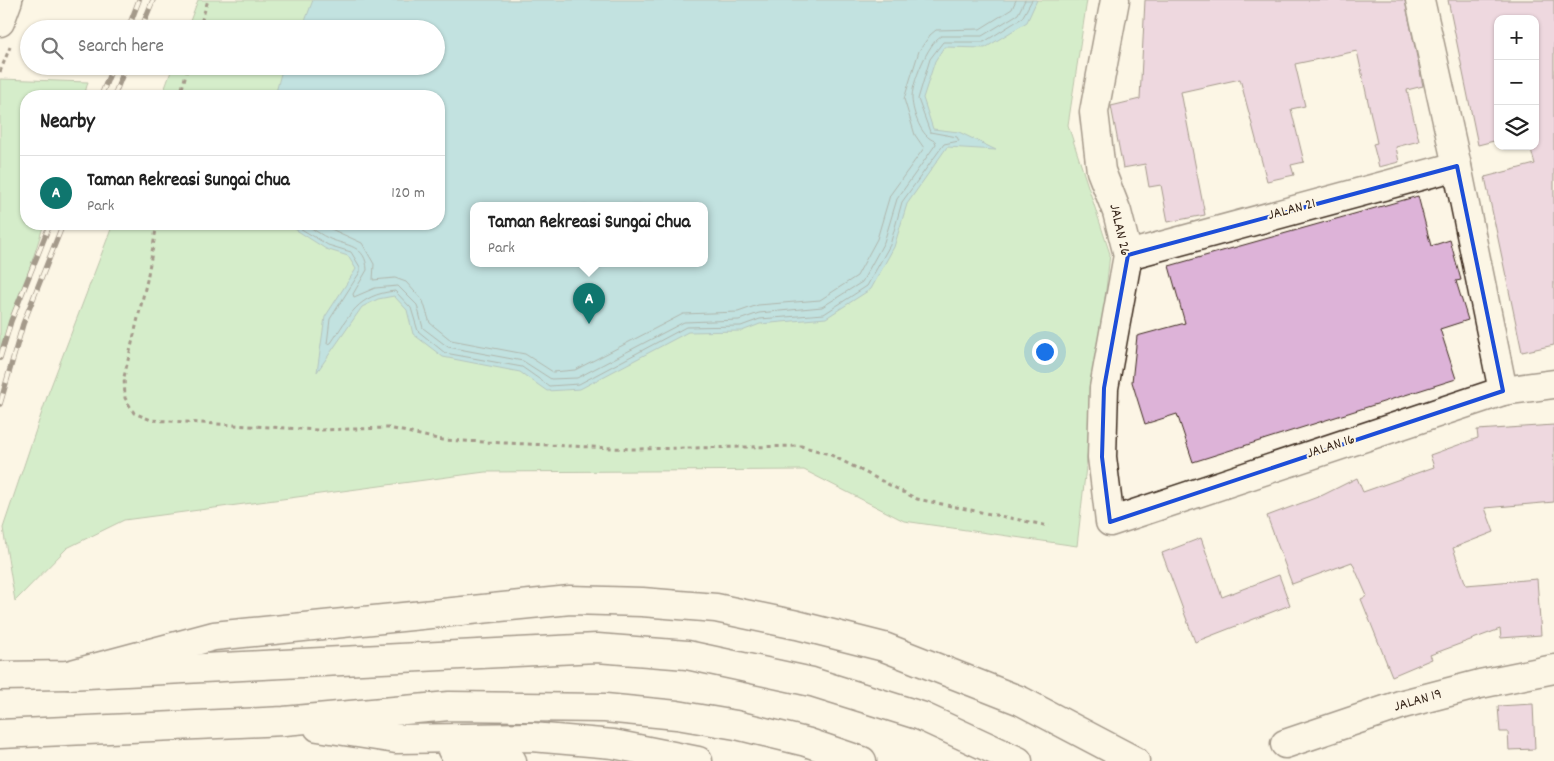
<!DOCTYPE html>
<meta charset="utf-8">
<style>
:root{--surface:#fff;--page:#f2f2f2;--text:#222;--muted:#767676;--line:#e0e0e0;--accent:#0f766e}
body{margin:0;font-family:Dekko,sans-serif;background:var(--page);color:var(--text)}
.controls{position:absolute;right:15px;top:15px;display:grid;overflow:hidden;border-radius:10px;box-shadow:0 1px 4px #0004}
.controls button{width:45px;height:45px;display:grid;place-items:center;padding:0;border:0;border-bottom:1px solid var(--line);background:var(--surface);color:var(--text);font:25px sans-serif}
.you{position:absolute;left:1044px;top:351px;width:18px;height:18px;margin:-12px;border:4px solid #fff;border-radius:50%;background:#1a73e8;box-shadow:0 0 0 8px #1a73e833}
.badge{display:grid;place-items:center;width:32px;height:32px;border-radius:50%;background:var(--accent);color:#fff;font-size:16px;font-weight:700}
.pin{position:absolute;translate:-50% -41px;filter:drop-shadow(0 1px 2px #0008)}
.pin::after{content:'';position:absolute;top:26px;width:18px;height:15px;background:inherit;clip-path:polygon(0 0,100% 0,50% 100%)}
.popup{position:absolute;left:470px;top:202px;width:238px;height:65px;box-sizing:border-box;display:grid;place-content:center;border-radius:10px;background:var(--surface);filter:drop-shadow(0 1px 4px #0005);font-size:16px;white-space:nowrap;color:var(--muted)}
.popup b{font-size:19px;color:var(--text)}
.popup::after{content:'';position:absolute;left:50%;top:100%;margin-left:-10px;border:10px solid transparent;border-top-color:var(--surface)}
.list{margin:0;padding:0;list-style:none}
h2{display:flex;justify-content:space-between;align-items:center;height:65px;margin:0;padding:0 20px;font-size:21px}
h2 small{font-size:16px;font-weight:400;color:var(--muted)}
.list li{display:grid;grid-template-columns:32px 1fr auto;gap:15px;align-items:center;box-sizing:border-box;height:75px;padding:0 20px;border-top:1px solid var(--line)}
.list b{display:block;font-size:19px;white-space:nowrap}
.list p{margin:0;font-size:16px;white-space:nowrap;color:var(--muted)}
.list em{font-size:16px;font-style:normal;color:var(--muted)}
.icon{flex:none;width:28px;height:28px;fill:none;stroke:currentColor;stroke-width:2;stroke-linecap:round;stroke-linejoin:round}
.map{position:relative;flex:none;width:1554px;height:761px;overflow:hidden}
.search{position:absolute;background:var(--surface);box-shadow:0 1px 4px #0004;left:20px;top:20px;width:425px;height:55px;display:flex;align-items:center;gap:12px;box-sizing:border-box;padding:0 18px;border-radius:28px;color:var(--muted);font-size:19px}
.panel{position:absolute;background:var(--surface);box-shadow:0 1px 4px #0004;left:20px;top:90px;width:425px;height:140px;border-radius:20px}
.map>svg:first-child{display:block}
.green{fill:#a7e3a9;stroke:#718664;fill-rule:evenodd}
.water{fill:#7ccada;stroke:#628a8f;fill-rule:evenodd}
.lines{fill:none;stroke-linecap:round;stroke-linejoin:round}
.shore{stroke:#556a69;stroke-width:1}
.building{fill:#ddb3d8;stroke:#3b2a1e}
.minor-casing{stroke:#3b2a1e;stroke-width:31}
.highway-casing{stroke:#3b2a1e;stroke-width:31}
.path{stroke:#3b2a1e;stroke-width:3;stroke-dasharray:4 4;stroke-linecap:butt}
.minor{stroke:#fcf5e5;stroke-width:28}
.highway{stroke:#fcf5e5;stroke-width:28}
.rail-casing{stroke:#3b2a1e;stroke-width:5.5}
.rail{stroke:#fcf5e5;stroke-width:4;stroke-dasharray:11;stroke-linecap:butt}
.marked{fill:none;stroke:#1d4ed8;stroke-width:4;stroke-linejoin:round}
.labels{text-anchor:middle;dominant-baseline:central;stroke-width:4;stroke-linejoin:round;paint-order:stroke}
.street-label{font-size:15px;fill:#3b2a1e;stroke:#fcf5e5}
</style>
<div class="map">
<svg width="1554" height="761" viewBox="0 0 1554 761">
<rect width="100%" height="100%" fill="#fcf5e5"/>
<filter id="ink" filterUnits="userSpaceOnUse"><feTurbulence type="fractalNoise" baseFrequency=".02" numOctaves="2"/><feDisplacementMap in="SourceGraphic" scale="10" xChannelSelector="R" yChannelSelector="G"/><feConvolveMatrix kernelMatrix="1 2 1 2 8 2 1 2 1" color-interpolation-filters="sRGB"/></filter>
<g filter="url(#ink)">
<g class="green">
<path d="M198 0H1087L1068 125 1110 254 1077 546 904 521 804 470 485 472 124 520 67 548 15 601 3 528 48 394 113 224H439V96H162L173 66H436V29H187ZM474 205H704V263H474Z"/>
<polygon points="0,79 88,82 84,96 26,96 26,224 44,224 0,361"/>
</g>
<path class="water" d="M313 0H1037L1027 22 985 48 944 47 935 61 923 98 933 129 959 132 996 150 947 147 907 204 894 247 871 289 826 318 760 324 742 331 688 332 580 389 547 391 520 372 443 357 413 334 407 310 394 296 378 299 362 307 317 372 325 317 356 269 348 256 326 249 287 224H439V96H275L283 66H436V29H302ZM474 205H704V263H474Z"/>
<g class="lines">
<g class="shore">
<path d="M293 224 328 245 351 252 360 267V272L330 319 327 344 331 343C350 315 357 295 395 291L411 308 418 331 445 353 522 367 549 386 579 384 686 327 741 326 760 319 824 314 867 286 890 245 902 202 944 144 959 141 957 137 930 132 918 99 930 59 943 42H984L1022 18 1032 0"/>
<path d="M305 224C313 229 321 235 330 239 347 246 366 245 367 270L353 294 354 297 375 288 398 286 417 305 423 328 448 347 523 361 551 379 577 378 684 322 739 320 759 313 822 307 862 282 884 242 897 199 936 144 935 141C921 137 913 113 912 99 911 85 928 43 941 36H982L1018 14 1025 0"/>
<polyline points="320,224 362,243 374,264 373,280 395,278 406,282 423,301 430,323 451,340 525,354 553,372 575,370 683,314 738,312 758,305 820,300 857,276 877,239 890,195 924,148 915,135 904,99 919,51 930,35 936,30 980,29 1012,9 1016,0"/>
</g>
</g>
<g class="building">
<polygon points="1145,0 1405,0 1423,86 1407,90 1419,141 1396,147 1399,162 1379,167 1373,144 1377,143 1357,51 1295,64 1305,106 1291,109 1304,162 1291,165 1294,175 1267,181 1240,79 1181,92 1205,215 1168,222 1161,185 1149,187 1145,164 1123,168 1111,106 1140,99"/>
<polygon points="1448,0 1554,0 1554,345 1522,352 1485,177 1535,164 1530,146 1535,146 1535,19 1498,19 1498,140 1478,145"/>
<polygon points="1418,196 1431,246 1450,240 1461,280 1456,281 1468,320 1440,329 1456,379 1193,462 1177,414 1145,424 1132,382 1137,336 1185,323 1169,266"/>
<polygon points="1554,425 1554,502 1485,508 1494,532 1453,548 1466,585 1537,579 1541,635 1501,638 1500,629 1430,655 1432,659 1392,676 1361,599 1367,596 1352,562 1292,584 1267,516 1323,495 1357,478 1363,492 1434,467 1430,455 1478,438 1477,430"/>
<polygon points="1201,538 1222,597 1279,575 1290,605 1195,642 1162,553"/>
<polygon points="1533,704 1535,749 1509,750 1508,732 1500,732 1498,706"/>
</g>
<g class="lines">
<g class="minor-casing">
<g id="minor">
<polyline points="1115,0 1094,112 1101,171 1117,212 1128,255 1104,388 1102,457 1110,522 1503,391 1554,384"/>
<polyline points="1420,0 1457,166 1503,391"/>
<polyline points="0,22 8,0"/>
<polyline points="1128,255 1457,166"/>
<polyline points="1285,744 1403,704 1480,684 1554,669"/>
</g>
</g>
<g class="highway-casing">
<g id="highway">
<polyline points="68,675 214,636 570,600 642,602 716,608 797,625 884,647 1021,701 1135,761"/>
<polyline points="0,676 68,675 597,648 687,655 812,682 921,716 1018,761"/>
<polyline points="318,727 396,739 532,737 613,744 698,761"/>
<polyline points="0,734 284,721 449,706 605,708 677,715 736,725 806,742 862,761"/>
<polyline points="452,750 512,761"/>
</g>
</g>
<g class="path">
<polyline points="199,29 208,0"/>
<polyline points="0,72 10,47"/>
<polyline points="180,96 188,66"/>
<polyline points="157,224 147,280 124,377 125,398 134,413 151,420 318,430 389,428 442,440 633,449 801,446 829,454 917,499 1049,526"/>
</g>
<use href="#minor" class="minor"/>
<use href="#highway" class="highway"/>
<g class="rail-casing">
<g id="rail">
<polyline points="128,29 139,0"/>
<polyline points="141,29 153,0"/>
<polyline points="101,96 113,66"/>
<polyline points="114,96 126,66"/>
<polyline points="0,358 11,321 50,224"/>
<polyline points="0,404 23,324 63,224"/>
</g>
</g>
<use href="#rail" class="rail"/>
</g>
</g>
<path d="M0 0H1554V761H0ZM1457 166 1503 391 1110 522 1102 457 1104 388 1128 255Z" fill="#fcf5e5" fill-opacity=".55" fill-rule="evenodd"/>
<path class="marked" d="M1457 166 1503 391 1110 522 1102 457 1104 388 1128 255Z"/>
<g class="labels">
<g class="street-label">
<text transform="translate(1292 210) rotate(-15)">JALAN 21</text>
<text transform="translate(1119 230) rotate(77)">JALAN 26</text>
<text transform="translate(1331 447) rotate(-18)">JALAN 16</text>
<text transform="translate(1418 701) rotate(-16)">JALAN 19</text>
</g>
</g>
</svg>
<div class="controls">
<button>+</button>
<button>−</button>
<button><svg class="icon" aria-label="layers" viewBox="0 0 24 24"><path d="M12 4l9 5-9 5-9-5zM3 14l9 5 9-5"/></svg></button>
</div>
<div class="you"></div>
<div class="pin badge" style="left:589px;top:324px">A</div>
<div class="popup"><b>Taman Rekreasi Sungai Chua</b>Park</div>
<div class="search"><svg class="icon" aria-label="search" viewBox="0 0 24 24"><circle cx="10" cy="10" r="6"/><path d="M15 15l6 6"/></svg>Search here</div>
<section class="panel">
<h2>Nearby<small></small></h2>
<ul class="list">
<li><span class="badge">A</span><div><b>Taman Rekreasi Sungai Chua</b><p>Park</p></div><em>120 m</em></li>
</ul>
</section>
</div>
